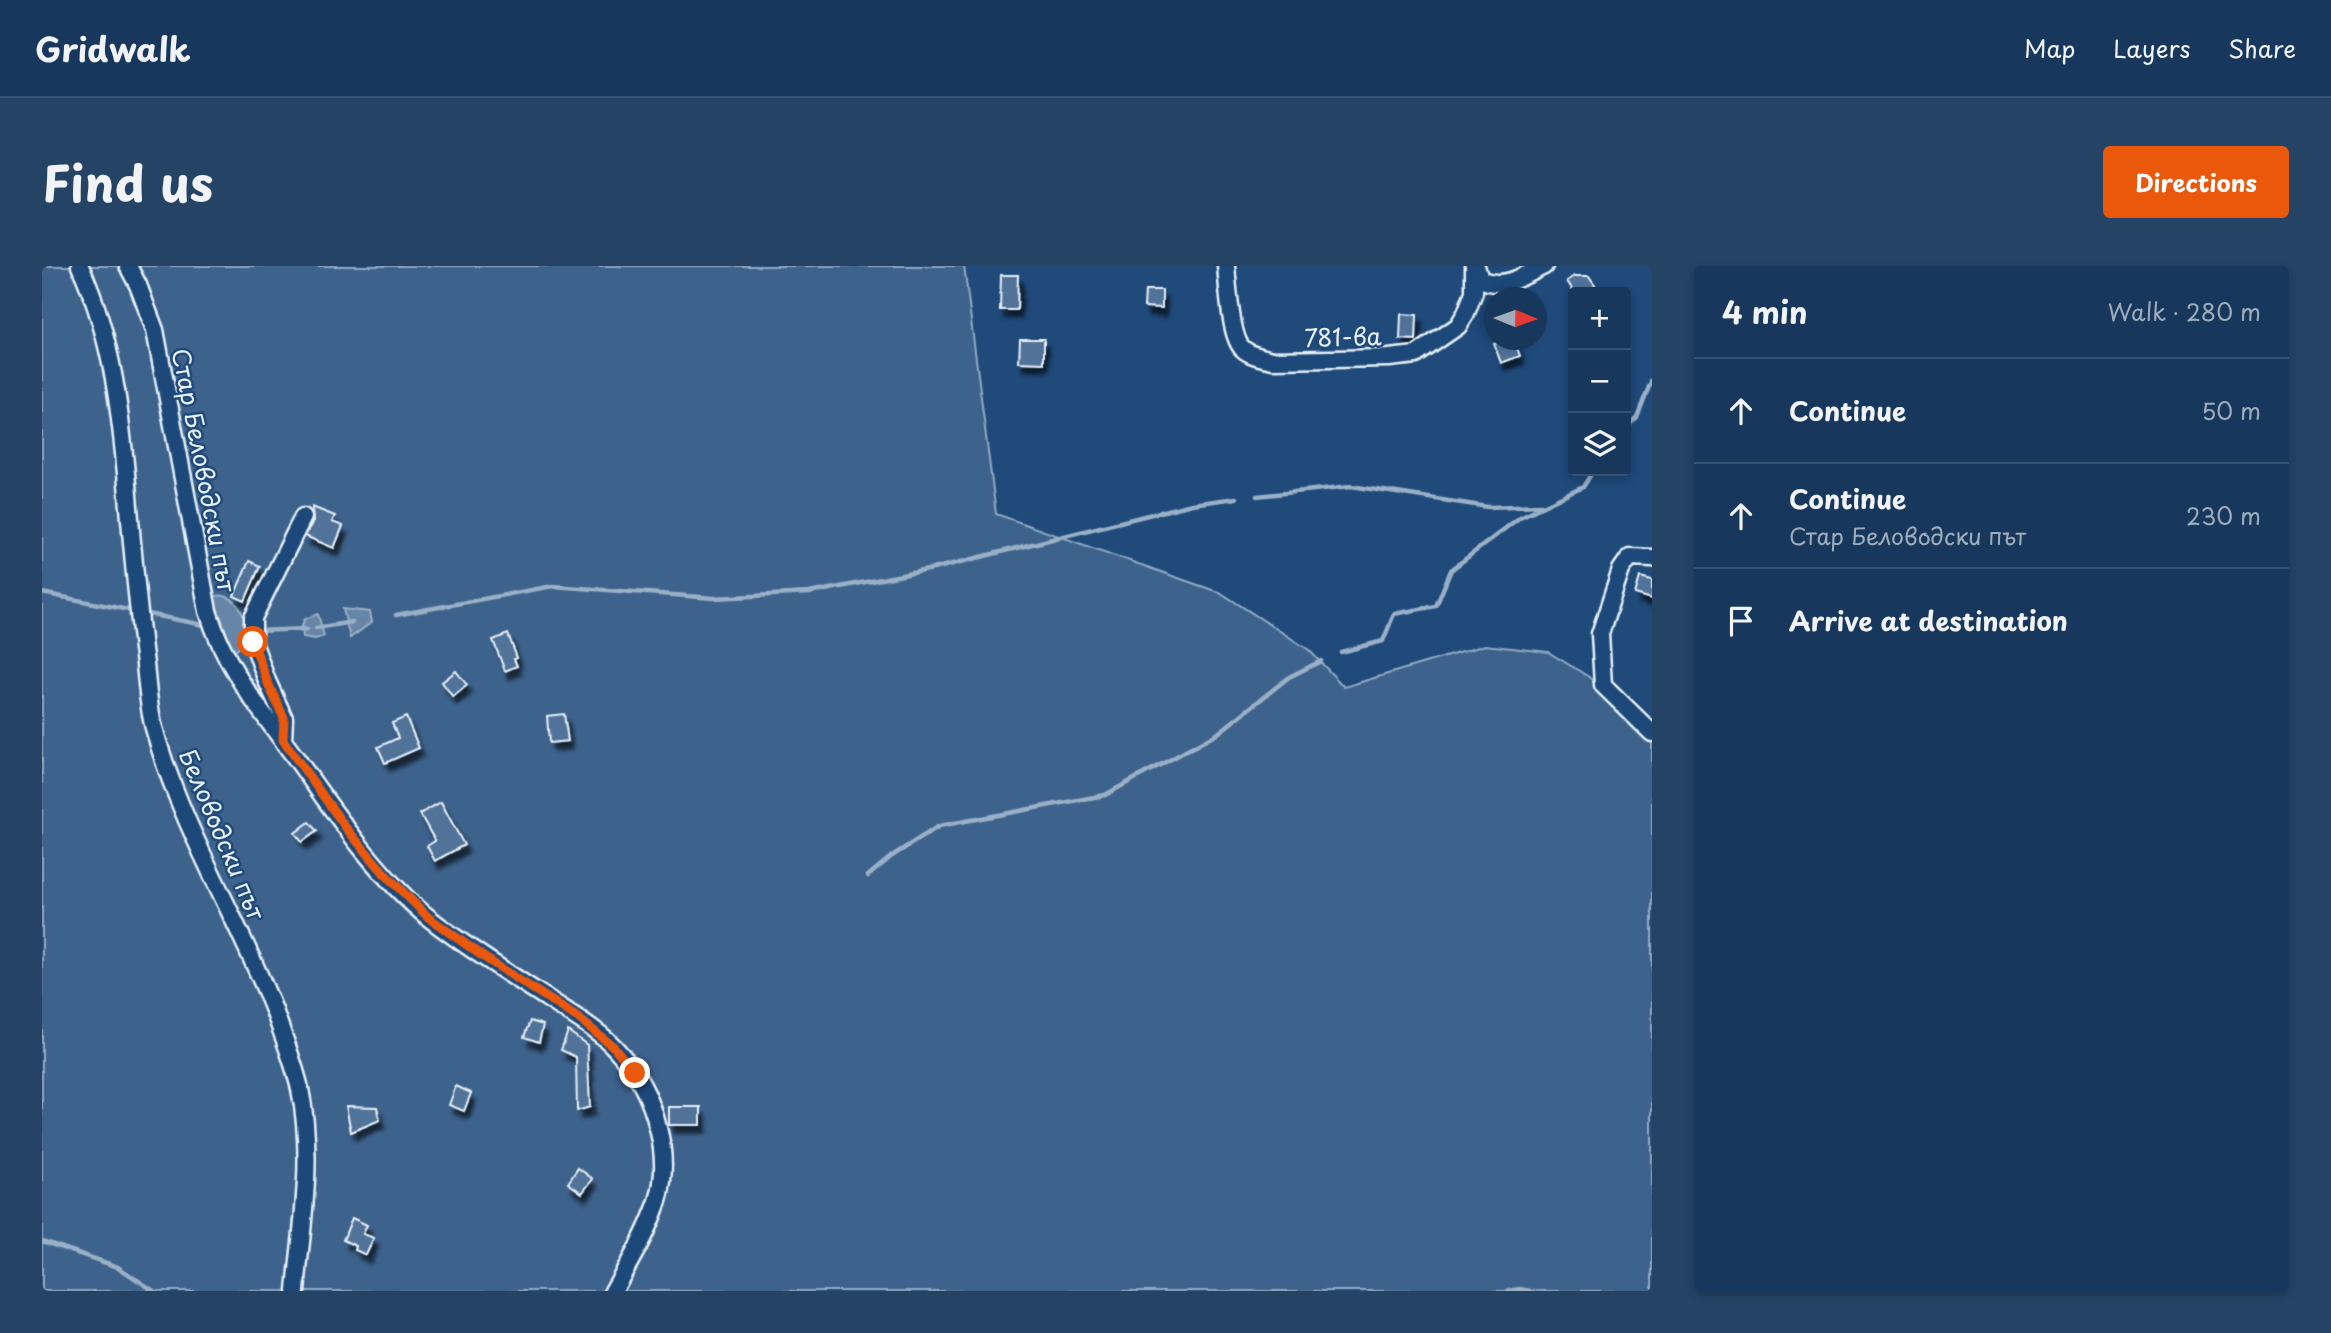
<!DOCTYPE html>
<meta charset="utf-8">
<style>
:root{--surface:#17385c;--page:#244365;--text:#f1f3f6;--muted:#9eacbb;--line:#365272;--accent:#ea580c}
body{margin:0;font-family:"Playpen Sans",sans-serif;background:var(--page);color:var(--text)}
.controls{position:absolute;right:21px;top:21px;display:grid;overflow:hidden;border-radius:7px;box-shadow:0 4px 10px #0003}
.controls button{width:63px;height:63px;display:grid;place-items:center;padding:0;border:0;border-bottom:2px solid var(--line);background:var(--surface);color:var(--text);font:35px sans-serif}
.compass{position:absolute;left:1442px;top:21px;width:63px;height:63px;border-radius:50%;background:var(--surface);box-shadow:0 4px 10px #0003;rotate:91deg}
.stop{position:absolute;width:21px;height:21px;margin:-16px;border:5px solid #ea580c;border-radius:50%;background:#fff}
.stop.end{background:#ea580c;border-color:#fff;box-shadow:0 2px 7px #0008}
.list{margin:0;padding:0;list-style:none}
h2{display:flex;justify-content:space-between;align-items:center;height:91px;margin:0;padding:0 28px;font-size:30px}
h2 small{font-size:23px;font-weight:400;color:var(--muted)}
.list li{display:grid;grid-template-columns:46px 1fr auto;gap:21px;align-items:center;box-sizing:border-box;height:105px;padding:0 28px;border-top:2px solid var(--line)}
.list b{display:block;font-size:26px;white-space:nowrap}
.list p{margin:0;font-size:23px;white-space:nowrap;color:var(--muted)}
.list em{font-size:23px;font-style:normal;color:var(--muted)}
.icon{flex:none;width:38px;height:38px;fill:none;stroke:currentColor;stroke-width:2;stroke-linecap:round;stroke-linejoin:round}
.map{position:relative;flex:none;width:1610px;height:1025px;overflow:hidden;border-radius:7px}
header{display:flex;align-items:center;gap:42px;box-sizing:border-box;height:98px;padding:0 35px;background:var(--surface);border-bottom:2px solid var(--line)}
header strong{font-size:33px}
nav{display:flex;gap:38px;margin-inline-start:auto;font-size:24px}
.intro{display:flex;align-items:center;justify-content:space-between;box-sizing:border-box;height:168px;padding:0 42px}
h1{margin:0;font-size:49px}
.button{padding:18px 32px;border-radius:7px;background:var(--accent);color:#fff;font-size:24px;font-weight:700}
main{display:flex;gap:42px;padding:0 42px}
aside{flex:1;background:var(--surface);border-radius:7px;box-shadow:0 4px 10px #0003}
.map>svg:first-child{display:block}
.green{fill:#3c628c;stroke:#92aac2;stroke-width:2}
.water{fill:#6685a7;stroke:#9ab0c7;stroke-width:2}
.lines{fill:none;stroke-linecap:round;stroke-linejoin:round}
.stream{stroke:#9ab0c7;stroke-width:4.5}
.building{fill:#517399;stroke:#e8f1f8;stroke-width:2;filter:url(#shadow)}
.minor-casing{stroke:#e8f1f8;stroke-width:21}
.minor{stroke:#1f4a7a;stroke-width:16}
.route{stroke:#ea580c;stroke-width:9}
.labels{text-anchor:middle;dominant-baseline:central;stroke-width:5;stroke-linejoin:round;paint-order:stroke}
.street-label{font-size:24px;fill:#e8f1f8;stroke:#1f4a7a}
</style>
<header>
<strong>Gridwalk</strong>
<nav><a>Map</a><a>Layers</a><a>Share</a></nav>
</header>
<div class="intro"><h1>Find us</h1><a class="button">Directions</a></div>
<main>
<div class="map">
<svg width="1610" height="1025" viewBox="0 0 1610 1025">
<defs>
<filter id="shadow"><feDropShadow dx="4.5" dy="8" stdDeviation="2" flood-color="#0009"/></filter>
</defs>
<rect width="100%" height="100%" fill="#1f4a7a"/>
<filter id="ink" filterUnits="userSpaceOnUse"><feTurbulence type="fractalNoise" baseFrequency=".0143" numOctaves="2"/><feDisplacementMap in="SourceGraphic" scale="14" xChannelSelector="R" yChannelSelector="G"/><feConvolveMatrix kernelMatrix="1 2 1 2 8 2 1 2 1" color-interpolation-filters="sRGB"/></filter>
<g filter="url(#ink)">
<polygon class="green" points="0,0 922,0 954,248 1179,327 1267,384 1302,421 1443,379 1506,386 1547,411 1610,476 1610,1025 0,1025"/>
<g class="water">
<path d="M171 330C175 330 179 329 182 330 198 333 208 359 203 374 201 378 195 383 192 387Z"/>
<polygon points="301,343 328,346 330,356 308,372"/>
<polygon points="276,348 282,370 273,373 261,371 260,359 263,353"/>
</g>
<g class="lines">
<g class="stream">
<polyline points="1584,161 1595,151 1610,113"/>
<polyline points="1215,230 1309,220 1446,241 1499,239"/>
<polyline points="0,327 92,345"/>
<polyline points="101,347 167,360"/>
<polyline points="354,349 511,320 672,332 767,327 891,303 1150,238 1194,232"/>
<polyline points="274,362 310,356"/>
<polyline points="214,365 265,363"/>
<polyline points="1299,386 1341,375 1352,348 1394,340 1409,304 1478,251 1541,221 1551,205"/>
<polyline points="826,610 850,590 897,560 1063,529 1175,468 1247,411 1279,395"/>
<polyline points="0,975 76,1001 112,1025"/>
<polyline points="1467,1025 1478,1023 1488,1025"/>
</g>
</g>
<g class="building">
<polygon points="959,9 976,9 975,44 958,44"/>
<polygon points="1533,10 1547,10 1558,26 1532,26 1525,15"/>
<polygon points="1103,24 1120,24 1120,42 1102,41"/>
<polygon points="1359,48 1375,49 1374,74 1358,73"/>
<polygon points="978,73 1002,73 1002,97 977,96"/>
<polygon points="1466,74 1472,74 1478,90 1459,97 1452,78"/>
<polygon points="270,241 293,250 290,256 301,260 292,282 263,270 271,255"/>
<polygon points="207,295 218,300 203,335 192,330"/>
<polygon points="1598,311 1610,314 1610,333 1593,328"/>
<polygon points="466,368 475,392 472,393 475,400 463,405 451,374"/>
<polygon points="414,405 425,419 411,431 400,416"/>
<polygon points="522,448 526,475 507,477 505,450"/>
<polygon points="364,451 377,482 343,497 336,481 356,472 350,457"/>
<polygon points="399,536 422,579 393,595 385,580 393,575 378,548"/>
<polygon points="267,556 275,565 260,576 253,567"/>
<polygon points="488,755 501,759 497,776 482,771"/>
<polygon points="526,765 545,779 548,841 535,845 534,791 519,784"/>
<polygon points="414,820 429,827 422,845 407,839"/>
<polygon points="304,840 335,841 338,854 309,866"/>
<rect x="627" y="841" width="32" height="18"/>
<polygon points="536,902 551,913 540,927 526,917"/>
<polygon points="310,952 325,959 321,968 332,972 324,989 313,984 314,980 301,974"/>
</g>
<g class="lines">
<g class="minor-casing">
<g id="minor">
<path d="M38 0C71 72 79 150 86 229 90 280 95 331 101 383 105 408 105 437 112 462 139 562 196 651 233 747 242 772 252 797 258 823 272 890 260 958 254 1025"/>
<path d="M86 0 96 19 113 64 166 345C184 405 222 448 258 498 295 550 337 612 387 652 425 682 466 707 506 733 528 748 556 763 574 783 595 806 609 831 616 862 622 885 623 912 616 935 605 967 588 996 571 1025"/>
<path d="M1184 0C1186 19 1188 69 1200 82 1208 90 1222 92 1231 94L1347 92 1374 89 1416 60 1424 47 1432 26V0"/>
<path d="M1434 0 1438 13C1461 24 1481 10 1502 0"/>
<polyline points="1610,292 1588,291 1579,304 1558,368 1561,419 1610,467"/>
<polyline points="241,474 242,452 225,415 211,376 211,352 261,251"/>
</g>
</g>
<use href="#minor" class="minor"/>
</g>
</g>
<g class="lines" filter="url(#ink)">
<polyline class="route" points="211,376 225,415 242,452 241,474 304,562 343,608 386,651 440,690 536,752 572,781 593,807"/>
</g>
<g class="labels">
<g class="street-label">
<text transform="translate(1301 70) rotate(-1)">781-ва</text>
<text transform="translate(163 204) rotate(79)">Стар Беловодски път</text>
<text transform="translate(181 568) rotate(67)">Беловодски път</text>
</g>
</g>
</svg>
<div class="controls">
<button>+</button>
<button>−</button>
<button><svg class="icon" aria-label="layers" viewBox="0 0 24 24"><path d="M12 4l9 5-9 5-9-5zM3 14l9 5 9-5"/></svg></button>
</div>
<svg class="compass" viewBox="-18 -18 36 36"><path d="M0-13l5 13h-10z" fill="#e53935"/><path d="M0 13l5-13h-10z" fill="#9eacbb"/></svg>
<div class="stop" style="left:211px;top:376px"></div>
<div class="stop end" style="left:593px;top:807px"></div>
</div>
<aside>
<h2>4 min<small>Walk · 280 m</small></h2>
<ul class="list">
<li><svg class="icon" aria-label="ahead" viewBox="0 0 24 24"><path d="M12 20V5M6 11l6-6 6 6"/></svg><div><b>Continue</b></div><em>50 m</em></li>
<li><svg class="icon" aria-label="ahead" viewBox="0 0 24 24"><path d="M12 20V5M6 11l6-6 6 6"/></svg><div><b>Continue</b><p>Стар Беловодски път</p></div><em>230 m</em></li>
<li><svg class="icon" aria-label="arrive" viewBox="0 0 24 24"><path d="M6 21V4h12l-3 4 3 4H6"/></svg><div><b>Arrive at destination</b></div></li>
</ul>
</aside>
</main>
